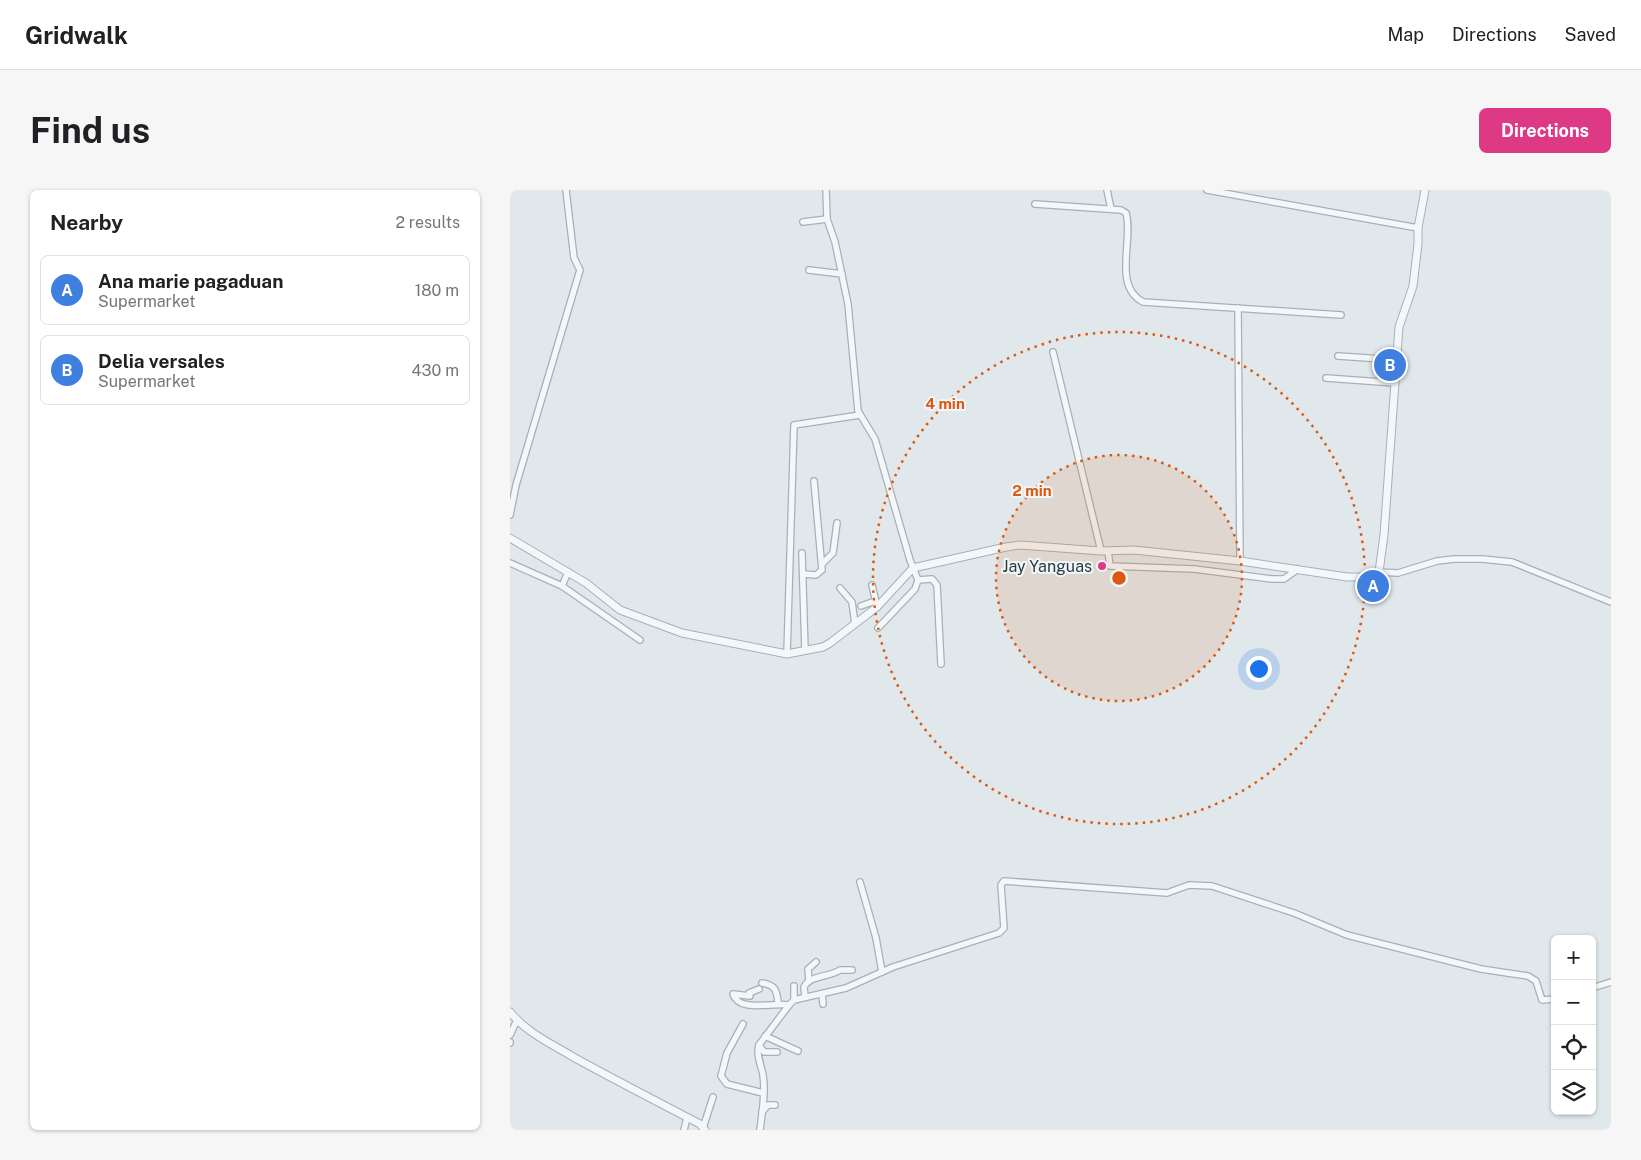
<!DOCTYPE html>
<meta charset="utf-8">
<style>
:root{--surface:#fff;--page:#f6f6f6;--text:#202124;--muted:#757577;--line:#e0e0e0;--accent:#dd3984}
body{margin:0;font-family:"Public Sans",sans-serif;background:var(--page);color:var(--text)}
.controls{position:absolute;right:15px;bottom:15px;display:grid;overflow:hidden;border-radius:8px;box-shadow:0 1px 4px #0004}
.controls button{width:45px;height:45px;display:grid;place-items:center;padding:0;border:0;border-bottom:1px solid var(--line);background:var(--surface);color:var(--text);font:25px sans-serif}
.you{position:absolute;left:748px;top:478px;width:18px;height:18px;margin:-12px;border:4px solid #fff;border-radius:50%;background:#1a73e8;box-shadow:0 0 0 8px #1a73e833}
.badge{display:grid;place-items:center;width:32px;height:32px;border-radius:50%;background:var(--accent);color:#fff;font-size:16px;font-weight:700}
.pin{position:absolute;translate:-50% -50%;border:2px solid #fff;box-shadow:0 1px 5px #0006}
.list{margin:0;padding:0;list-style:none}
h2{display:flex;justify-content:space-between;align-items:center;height:65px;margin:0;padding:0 20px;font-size:21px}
h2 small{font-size:16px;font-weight:400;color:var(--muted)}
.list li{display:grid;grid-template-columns:32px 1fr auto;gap:15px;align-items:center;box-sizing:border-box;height:70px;margin:0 10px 10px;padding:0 10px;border:1px solid var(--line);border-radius:8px}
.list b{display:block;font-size:19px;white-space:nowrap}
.list p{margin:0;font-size:16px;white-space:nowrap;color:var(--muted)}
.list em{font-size:16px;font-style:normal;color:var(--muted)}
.icon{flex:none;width:28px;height:28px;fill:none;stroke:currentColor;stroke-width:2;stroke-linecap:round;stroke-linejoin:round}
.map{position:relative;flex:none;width:1101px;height:940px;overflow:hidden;border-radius:8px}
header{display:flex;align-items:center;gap:30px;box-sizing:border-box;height:70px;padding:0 25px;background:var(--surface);border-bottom:1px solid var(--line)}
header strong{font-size:24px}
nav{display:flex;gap:28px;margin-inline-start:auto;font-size:18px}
.intro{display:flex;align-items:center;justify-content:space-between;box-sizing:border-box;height:120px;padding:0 30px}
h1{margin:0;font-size:35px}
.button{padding:12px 22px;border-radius:8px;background:var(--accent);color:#fff;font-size:18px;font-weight:700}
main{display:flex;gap:30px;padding:0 30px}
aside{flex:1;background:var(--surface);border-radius:8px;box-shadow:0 1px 4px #0004}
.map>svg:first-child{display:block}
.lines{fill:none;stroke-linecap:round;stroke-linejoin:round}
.minor-casing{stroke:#a5b1b6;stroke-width:8}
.tertiary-casing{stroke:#a5b1b6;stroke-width:9}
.minor{stroke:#f4f7f9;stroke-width:5.5}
.tertiary{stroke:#f4f7f9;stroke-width:7}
.ring{fill:none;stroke:#de580f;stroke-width:2.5;stroke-dasharray:2.5 5}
.poi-dot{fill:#dd3984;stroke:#f1f6f8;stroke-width:2}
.labels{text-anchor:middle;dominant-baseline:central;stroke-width:4;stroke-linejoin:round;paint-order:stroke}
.poi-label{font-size:16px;fill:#273b45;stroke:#f1f6f8;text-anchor:end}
.centre{fill:#de580f;stroke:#f1f6f8;stroke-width:2.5}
.ring-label{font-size:15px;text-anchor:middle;font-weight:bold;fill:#de580f;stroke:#f1f6f8;stroke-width:4;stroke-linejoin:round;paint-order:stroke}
</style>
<header>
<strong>Gridwalk</strong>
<nav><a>Map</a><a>Directions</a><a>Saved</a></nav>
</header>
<div class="intro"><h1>Find us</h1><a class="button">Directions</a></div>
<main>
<aside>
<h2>Nearby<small>2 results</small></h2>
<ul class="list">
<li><span class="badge" style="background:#3f7fe0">A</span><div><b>Ana marie pagaduan</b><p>Supermarket</p></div><em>180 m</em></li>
<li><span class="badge" style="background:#3f7fe0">B</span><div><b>Delia versales</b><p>Supermarket</p></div><em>430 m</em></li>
</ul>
</aside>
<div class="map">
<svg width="1101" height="940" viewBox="0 0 1101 940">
<rect width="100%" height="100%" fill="#e1e8eb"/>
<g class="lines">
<g class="minor-casing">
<g id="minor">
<polyline points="316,0 317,29 325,52 338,114 348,221 365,249 400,370 408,390 405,399 368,438"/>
<polyline points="597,0 601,19"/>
<polyline points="697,0 908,38"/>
<path d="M525 14 611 20 616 23C624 49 602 96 633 112L831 125"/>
<polyline points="293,32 317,29"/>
<polyline points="299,80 332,84"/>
<polyline points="728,118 730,371"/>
<polyline points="543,162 591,361"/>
<polyline points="828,166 887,170"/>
<polyline points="816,188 885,193"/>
<polyline points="0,325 6,295 70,80 64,68 56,0"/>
<polyline points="598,361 600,376 684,379 762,389 774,389 788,379"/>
<polyline points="292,363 295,461"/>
<polyline points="0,373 52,396 130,450"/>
<polyline points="312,374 323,363 327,333"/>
<polyline points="869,382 888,383 927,371 944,369 972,369 1002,372 1101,412"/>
<polyline points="293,384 306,385 312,380 304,291"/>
<polyline points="408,390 422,389 427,395 431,474"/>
<polyline points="362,395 367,417"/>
<polyline points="52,396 58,382"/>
<polyline points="330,398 342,412 345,434"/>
<polyline points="351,416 365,411"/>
<polyline points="277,464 284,235 350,225"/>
<polyline points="350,692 366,748 372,782"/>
<polyline points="299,791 298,779 306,772"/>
<path d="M252 793C265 795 267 800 268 813"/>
<polyline points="1082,798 1101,792"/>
<polyline points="239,803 249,799"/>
<polyline points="312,804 313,814"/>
<path d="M240 806 223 804C229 823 263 812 279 815"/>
<path d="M295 807 294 797C300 785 320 787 330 780H342"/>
<polyline points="284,810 284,796"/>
<polyline points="233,834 217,863 211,886 217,894 253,903"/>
<polyline points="0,845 7,830"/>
<polyline points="255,846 288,861"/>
<polyline points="0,852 0,853"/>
<polyline points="249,855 254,862 267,862"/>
<polyline points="252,922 258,915 265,915"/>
<polyline points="193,938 203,907"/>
<polyline points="174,940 177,928"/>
<path d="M250 940C252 922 256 903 253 885 251 874 246 866 249 855L279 815 284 810 336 798 383 777 489 743 494 738 491 695 494 691 657 703 679 695 702 696 784 723 837 745 971 779 1018 786 1026 791 1032 810 1045 809"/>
</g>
</g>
<g class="tertiary-casing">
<g id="tertiary">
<polyline points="0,348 76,393 110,420 172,443 277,464 313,457 320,453 367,417 403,378 496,357 510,355 591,361 624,360 730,371 837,387 857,387 869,382 874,345 889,137 903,96 908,54 908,38 915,0"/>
<path d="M0 822C17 843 42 854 65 868 107 891 148 912 190 934L195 940"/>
</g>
</g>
<use href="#minor" class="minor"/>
<use href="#tertiary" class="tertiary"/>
</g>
<circle cx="609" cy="388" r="123" fill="#de580f" fill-opacity=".12"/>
<g class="ring">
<circle cx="609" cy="388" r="123"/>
<circle cx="609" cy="388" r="246"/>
</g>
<circle class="poi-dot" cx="592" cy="376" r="5"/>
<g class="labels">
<g class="poi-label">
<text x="582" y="376">Jay Yanguas</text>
</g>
</g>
<circle cx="609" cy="388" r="8" class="centre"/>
<g class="ring-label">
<text x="435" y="219">4 min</text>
<text x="522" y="306">2 min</text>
</g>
</svg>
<div class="controls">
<button>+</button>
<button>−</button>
<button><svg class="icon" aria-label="locate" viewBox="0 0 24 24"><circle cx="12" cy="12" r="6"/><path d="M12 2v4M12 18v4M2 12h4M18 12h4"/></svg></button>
<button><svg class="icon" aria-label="layers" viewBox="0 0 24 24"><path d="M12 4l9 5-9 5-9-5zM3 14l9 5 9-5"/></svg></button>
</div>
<div class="you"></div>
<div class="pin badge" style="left:863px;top:396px;background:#3f7fe0">A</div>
<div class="pin badge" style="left:880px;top:175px;background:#3f7fe0">B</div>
</div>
</main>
